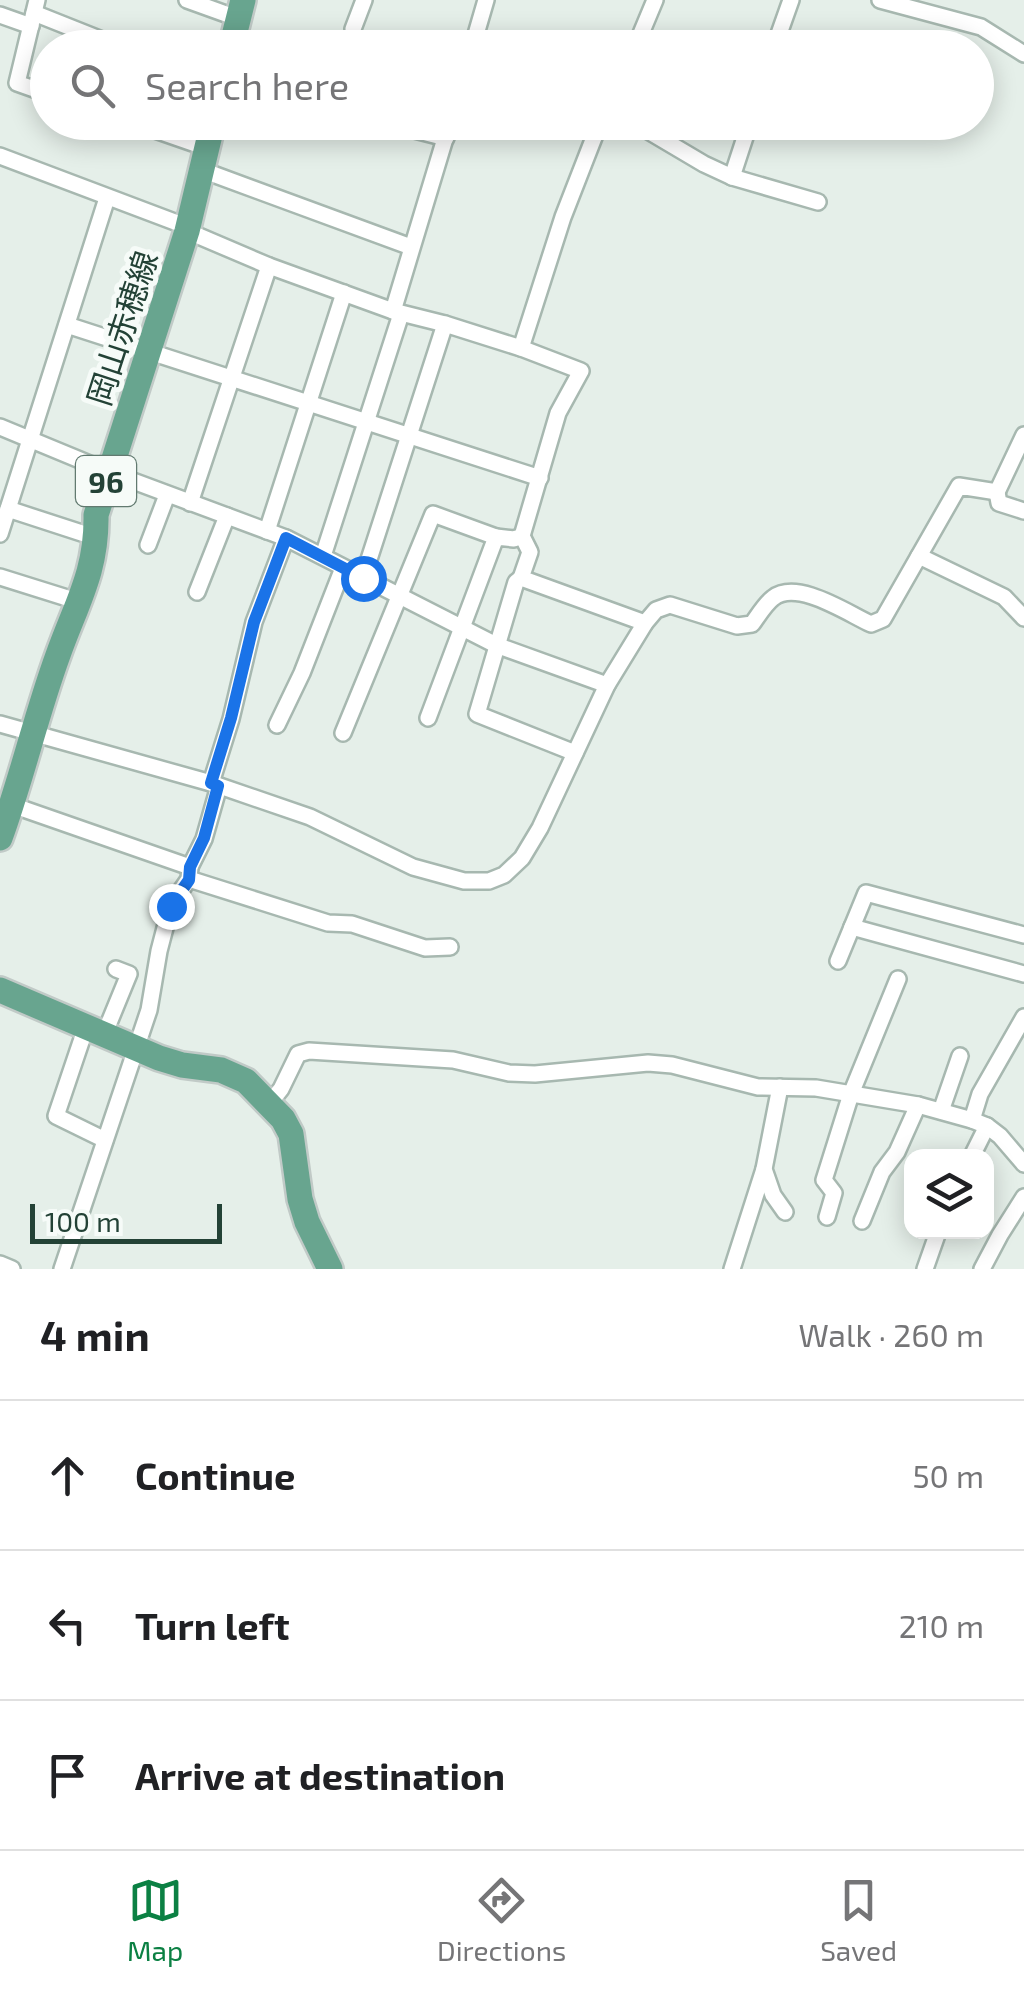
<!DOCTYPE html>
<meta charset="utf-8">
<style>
:root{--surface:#fff;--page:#f2f2f2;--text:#202124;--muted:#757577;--line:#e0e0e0;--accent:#0b8043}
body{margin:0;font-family:"Exo 2","Noto Sans JP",sans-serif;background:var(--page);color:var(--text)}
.controls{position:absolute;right:30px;bottom:30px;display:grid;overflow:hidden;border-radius:20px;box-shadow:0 5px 25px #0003}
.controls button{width:90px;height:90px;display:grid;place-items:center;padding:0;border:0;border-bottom:2px solid var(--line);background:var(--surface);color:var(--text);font:50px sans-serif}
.scale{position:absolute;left:30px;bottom:25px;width:192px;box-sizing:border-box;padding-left:10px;border:5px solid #234236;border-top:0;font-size:28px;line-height:35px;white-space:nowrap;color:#234236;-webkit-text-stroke:8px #f6fbf8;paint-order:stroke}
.stop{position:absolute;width:30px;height:30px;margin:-22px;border:8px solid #1a73e8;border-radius:50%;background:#fff}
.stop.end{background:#1a73e8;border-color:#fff;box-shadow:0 2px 10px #0008}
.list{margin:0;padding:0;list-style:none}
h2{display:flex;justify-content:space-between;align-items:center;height:130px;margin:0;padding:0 40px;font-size:42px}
h2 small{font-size:32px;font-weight:400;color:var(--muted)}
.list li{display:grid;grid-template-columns:65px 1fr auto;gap:30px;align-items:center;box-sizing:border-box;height:150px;padding:0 40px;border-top:2px solid var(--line)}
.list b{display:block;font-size:38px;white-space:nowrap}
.list em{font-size:32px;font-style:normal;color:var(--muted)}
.icon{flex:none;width:55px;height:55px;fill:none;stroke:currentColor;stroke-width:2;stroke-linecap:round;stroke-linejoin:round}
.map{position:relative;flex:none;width:1024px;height:1269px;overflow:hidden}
.search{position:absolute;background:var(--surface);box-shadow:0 5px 25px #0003;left:30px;right:30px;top:30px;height:110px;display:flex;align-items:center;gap:25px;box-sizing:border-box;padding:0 35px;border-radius:55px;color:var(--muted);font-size:38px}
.sheet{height:580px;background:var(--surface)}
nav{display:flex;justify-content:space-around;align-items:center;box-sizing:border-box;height:140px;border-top:2px solid var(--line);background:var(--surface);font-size:28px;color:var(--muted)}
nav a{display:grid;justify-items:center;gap:5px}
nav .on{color:var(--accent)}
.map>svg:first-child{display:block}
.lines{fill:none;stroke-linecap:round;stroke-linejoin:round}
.minor-casing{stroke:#a7b8b0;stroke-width:20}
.primary-casing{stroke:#c1cac7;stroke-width:30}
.minor{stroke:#fff;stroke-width:15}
.primary{stroke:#68a58f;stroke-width:25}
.route{stroke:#1a73e8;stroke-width:12}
.labels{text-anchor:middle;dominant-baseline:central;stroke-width:10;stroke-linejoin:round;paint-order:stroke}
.shield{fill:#f6fbf8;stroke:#627a70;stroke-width:2.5}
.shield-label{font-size:30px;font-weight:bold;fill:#234236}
.street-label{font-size:32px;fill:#234236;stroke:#f6fbf8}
</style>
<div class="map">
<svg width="1024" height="1269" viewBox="0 0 1024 1269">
<rect width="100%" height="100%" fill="#e5efe9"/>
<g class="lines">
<g class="minor-casing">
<g id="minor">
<polyline points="37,0 17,83 48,94"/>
<polyline points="187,0 237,18"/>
<polyline points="880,0 981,27 1024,54"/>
<polyline points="34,13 122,48"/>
<polyline points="0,15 31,26"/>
<polyline points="353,29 364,0"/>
<polyline points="472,48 486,0"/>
<polyline points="635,48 655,0"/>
<polyline points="774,48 791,0"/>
<polyline points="132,122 207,148"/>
<polyline points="383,122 446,138"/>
<polyline points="633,122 704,164 732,177 818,202"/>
<polyline points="0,156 188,227"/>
<polyline points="202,170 411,247"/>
<polyline points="732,177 750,122"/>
<polyline points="187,231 269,266 393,311 445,324 521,348 581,371 558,413 522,536 514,539 496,537 428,718"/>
<polyline points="393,311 450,122"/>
<polyline points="67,325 540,478"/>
<polyline points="521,348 563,217 600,122"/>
<polyline points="0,427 109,472 286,538 496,645 607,685"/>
<polyline points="997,492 1024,435"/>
<polyline points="997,492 999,503 1024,511"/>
<polyline points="190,503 269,266"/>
<polyline points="8,509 97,538"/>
<polyline points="267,531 344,293"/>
<polyline points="0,534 107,198"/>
<polyline points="522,536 530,552 521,578 645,623"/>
<polyline points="148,545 167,495"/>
<polyline points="323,556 401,314"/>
<polyline points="919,556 1004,597 1024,618"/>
<polyline points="0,577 80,602"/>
<polyline points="363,578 445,324"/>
<polyline points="521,578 516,582 477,714 575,753"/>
<polyline points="197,592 227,516"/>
<path d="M0 724 211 783 310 817 413 867 464 881H489L504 875 522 858 540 828 607 685 645 623 656 610 670 605 737 626 752 624C758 616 765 604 773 598 797 579 847 613 871 624L883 619 959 486 997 492"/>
<polyline points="277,725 302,673 343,568"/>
<polyline points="343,733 433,514 496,537"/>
<polyline points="211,783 231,719 254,622 286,538"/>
<polyline points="12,805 190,867"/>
<polyline points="189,879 328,923 352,924 425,948 450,947"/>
<polyline points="852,927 1024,974"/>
<polyline points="838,961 866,893 1024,935"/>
<polyline points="86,1027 56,1116 105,1140"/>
<polyline points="104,1035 129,974 116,969"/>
<polyline points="780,1087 764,1169 773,1195 785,1212"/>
<polyline points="269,1104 281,1089 298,1054 309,1051 453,1060 509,1073 535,1074 648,1063 672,1065 758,1087 816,1088 918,1105 972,1120 987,1126 1000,1136 1024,1164"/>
<polyline points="941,1111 960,1056"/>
<polyline points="972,1120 980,1094 1024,1017"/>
<polyline points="972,1156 987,1126"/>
<polyline points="827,1217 834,1193 824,1180 851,1094 898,979"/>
<polyline points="862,1221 882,1172 897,1152 918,1105"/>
<polyline points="0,1264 12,1269"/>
<polyline points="62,1269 149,1010 159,951 171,905 189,879 190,867 204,839 219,786"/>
<polyline points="732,1269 764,1169"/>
<polyline points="925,1269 938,1232"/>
<polyline points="982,1269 1000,1235 1024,1197"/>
</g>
</g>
<g class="primary-casing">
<g id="primary">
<polyline points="231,48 243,0"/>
<path d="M0 838C22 778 36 715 58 655 76 604 97 572 96 515L187 231 213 122"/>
<polyline points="0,990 159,1058 182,1065 221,1070 246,1081 283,1119 291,1134 300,1199 307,1222 330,1269"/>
</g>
</g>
<use href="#minor" class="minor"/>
<use href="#primary" class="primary"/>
</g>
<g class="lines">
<polyline class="route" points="171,906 189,880 190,867 204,838 218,786 211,783 231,718 254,622 286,538 363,578"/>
</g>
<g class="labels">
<rect class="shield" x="76" y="456" width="60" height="50" rx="8"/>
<g class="shield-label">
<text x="106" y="481">96</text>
</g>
<g class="street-label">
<text transform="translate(121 328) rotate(-72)">岡山赤穂線</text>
</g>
</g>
</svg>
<div class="controls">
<button><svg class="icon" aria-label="layers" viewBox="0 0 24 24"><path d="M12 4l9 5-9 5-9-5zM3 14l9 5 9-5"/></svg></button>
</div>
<div class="scale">100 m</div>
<div class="stop" style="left:363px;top:578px"></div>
<div class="stop end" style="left:171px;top:906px"></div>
<div class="search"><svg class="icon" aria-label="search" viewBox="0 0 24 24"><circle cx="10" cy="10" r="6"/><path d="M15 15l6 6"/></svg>Search here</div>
</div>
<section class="sheet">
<h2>4 min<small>Walk · 260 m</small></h2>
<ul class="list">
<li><svg class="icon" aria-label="ahead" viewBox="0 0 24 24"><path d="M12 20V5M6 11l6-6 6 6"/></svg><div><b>Continue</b></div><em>50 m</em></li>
<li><svg class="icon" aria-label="left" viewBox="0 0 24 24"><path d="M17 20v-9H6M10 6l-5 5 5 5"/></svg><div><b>Turn left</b></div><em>210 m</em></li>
<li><svg class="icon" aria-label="arrive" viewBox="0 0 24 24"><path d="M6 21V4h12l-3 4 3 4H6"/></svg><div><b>Arrive at destination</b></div></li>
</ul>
</section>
<nav>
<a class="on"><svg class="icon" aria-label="map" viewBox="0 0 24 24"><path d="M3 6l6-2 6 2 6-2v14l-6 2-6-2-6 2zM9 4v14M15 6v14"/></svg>Map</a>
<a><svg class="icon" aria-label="directions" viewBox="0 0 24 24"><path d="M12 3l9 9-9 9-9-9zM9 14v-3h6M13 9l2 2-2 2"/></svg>Directions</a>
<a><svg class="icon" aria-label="saved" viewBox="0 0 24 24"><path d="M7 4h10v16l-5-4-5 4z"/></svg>Saved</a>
</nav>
